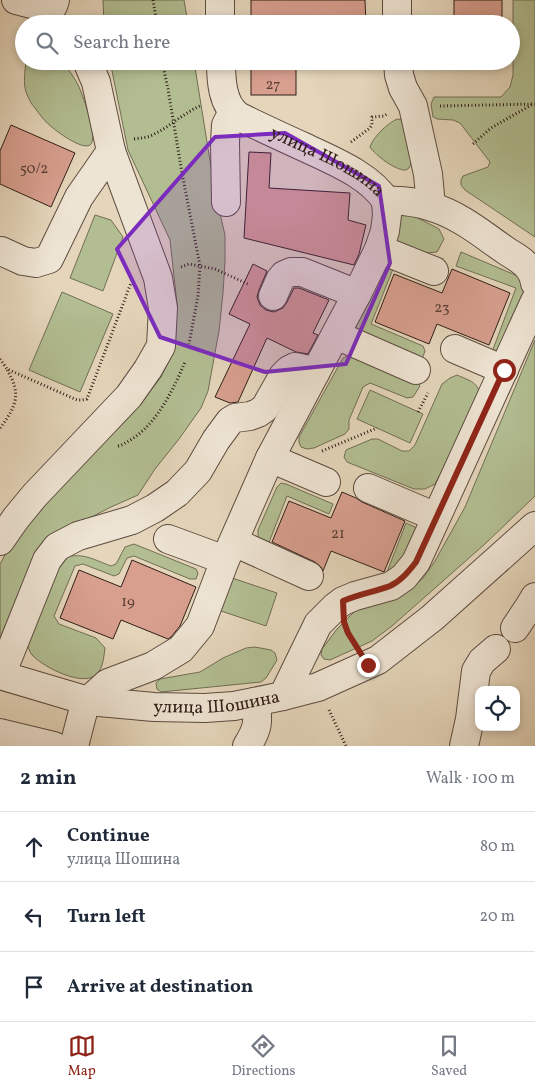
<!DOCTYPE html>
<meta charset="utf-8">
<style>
:root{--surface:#fff;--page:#f6f6f7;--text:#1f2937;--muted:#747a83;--line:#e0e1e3;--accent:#8f2418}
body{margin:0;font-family:Vollkorn,serif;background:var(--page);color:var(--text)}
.controls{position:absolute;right:15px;bottom:15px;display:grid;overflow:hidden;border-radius:10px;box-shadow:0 2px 8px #0003}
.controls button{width:45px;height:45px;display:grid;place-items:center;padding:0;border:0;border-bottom:1px solid var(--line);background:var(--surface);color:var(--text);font:25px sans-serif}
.stop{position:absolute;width:15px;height:15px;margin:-11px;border:4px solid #8f2418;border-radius:50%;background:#fff}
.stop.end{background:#8f2418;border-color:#fff;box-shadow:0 1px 5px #0008}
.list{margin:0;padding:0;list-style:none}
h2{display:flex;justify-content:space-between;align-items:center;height:65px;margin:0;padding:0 20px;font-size:21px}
h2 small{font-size:16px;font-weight:400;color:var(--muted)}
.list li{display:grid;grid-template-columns:32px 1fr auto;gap:15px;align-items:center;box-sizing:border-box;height:70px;padding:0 20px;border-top:1px solid var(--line)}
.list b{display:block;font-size:19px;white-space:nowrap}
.list p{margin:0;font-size:16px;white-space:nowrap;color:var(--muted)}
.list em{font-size:16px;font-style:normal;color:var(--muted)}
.icon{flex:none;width:28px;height:28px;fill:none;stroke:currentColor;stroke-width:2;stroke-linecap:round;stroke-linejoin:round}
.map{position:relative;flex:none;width:535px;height:746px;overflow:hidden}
.search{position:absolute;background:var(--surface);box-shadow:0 2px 8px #0003;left:15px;right:15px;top:15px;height:55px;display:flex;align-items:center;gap:12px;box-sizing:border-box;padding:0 18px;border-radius:28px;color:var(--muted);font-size:19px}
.sheet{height:275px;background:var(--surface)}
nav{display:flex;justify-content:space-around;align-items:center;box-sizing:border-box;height:70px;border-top:1px solid var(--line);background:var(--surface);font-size:14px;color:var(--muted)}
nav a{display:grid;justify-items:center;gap:2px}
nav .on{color:var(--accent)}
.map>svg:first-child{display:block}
.green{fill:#b2be92;stroke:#716e55}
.building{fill:#d89f8f;stroke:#301e18}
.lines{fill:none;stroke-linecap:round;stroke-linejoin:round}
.minor-casing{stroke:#5d4c41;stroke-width:30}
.path{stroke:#301e18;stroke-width:3;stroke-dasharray:1 2.5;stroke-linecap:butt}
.minor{stroke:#eee4d3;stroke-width:28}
.route{stroke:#8f2418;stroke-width:6}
.marked{fill:#7b2cbf;fill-opacity:0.2;stroke:#7b2cbf;stroke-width:4;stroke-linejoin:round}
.labels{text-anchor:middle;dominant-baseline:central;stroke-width:4.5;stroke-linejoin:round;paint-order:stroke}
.number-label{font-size:15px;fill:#5a3e36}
.street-label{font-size:18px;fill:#301e18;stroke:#eee4d3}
</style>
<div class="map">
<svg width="535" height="746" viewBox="0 0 535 746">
<rect width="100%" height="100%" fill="#e5d6bb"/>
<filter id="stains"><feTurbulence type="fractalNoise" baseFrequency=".004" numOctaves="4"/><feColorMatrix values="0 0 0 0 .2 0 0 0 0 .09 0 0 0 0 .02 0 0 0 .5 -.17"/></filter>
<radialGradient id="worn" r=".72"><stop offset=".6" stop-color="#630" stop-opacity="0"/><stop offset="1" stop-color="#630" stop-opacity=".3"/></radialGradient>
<g class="green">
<polygon points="103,0 184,0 188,24 104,24"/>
<polygon points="513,0 535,0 535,237 465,190 461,185 461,180 463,176 488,167 490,162 460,123 453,120 437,119 433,117 431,104 434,97 501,97 510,87 513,75"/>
<path d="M26 61H62C68 69 75 78 79 87 83 96 99 139 90 145 82 150 59 133 53 128 46 123 40 115 35 108 31 104 28 97 26 92 23 82 25 71 26 61Z"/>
<polygon points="110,61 194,61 215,192 225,235 225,261 223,293 219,331 208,391 201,408 179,439 155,469 138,495 111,507 72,527 0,642 0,564 6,553 33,516 135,411 161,377 174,351 177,304 170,240 128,150"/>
<path d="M397 119 403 120 412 161 409 168 406 170C396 171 375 155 370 147 373 137 388 123 397 119Z"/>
<polygon points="402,214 414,216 439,229 444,239 437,252 426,253 396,243 392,222"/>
<polygon points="95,215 111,220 123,237 103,291 70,278"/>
<polygon points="461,252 520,277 525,291 522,309 503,356 492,352 516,288 456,266"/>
<polygon points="379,264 393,269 371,324 423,346 425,351 422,359 356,333 356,322"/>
<polygon points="62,292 113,314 80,392 29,370"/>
<polygon points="535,340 535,496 486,543 392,626 372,641 330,660 324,659 321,655 322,649 337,629 354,612 371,604 413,587 423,578 435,561 465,507"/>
<polygon points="349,355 417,379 420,386 413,397 407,398 370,383 363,387 349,420 349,429 345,434 314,448 307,449 301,447 299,442 299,437 343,358"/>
<path d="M457 375C470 381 480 382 480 399L435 484 425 489H414L347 462 344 457 346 450 372 439H378L402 451H409L415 445 442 384 450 378Z"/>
<polygon points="370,390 423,414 410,443 357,419"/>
<polygon points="281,483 286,484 333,504 329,514 287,496 268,545 258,541 258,530 277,487"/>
<polygon points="406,523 417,528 400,565 388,574 387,572"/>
<path d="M134 544 196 569 198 573 196 579H190L134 556 127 558 119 574 114 576 83 564 75 566 54 616 59 624 96 638 105 648C104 656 103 668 97 674 83 688 44 667 33 656 29 652 28 646 26 641L61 559C81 551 92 559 111 566L116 564 125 547Z"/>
<polygon points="232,578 277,593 266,626 221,611"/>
<polygon points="255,647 271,650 275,653 277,660 266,678 261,682 161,692 157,689 156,683 160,679 200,672 223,658 246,648"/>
</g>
<g class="building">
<polygon points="251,0 365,0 366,24 251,24"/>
<rect x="454" y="0" width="48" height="24"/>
<rect x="251" y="61" width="45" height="34"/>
<polygon points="11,125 75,153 51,207 0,184 0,151"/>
<polygon points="249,152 271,153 269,188 350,193 348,220 366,225 359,254 354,265 244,238"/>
<polygon points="253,264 267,271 259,290 257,297 260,305 266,310 274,312 283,308 287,302 294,288 299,288 329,300 313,333 318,335 308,354 296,352 267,338 238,402 230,403 215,397 250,324 229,314"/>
<polygon points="452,269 510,293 489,345 437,324 429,344 375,322 394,274 442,293"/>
<polygon points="342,492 356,498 362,502 405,521 384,572 331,551 323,571 321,567 315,562 272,542 289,501 331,518"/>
<polygon points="132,560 196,587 180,626 171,637 168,639 121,620 113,639 60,618 79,570 121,587"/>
</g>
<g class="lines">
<g class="minor-casing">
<g id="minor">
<polyline points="16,0 39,6 53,6 55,0"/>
<polyline points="220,0 220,24"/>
<polyline points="397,0 397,24"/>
<path id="s1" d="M221 61C221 80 222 104 238 116 260 127 282 137 304 147 331 160 370 175 386 201 401 200 417 202 432 207 459 215 482 234 505 250 512 255 521 259 527 266 531 270 534 277 535 283"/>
<polyline points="398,61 399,75 403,88 413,106 428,174 431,206"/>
<polyline points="226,202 225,142 226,125 233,112"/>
<polyline points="379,249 434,271"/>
<polyline points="1,251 23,261 36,263 49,259 79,197 111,151 96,82 87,61"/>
<polyline points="273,296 280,280 284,275 291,272 302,272 357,294"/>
<polyline points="336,335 416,370"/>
<polyline points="455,349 504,370"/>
<polyline points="270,458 326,482"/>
<polyline points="368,488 436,517"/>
<polyline points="168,539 225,560"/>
<polyline points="0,541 16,518 35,495 129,396 148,369 161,346 163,308 158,278 111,151"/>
<polyline points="234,542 309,576"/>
<polyline points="515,628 529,607 535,597"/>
<path id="s2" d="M0 675 88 701 154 707 205 708 234 706 283 696 318 624 335 607 343 601 355 596 391 586 404 577 416 562 535 301"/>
<polyline points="1,675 47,560 57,547 78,536 132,520 155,508 177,493 198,471 216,440 230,421 235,418 250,416 258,413 265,408 283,376 289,370 295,367 304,369 315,373"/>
<polyline points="283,696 318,687 378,660 432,618 535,526"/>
<polyline points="88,701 108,683 153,666 181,649 200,626 225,560 270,458 357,294 379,249 385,231 387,215 386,201"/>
<polyline points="0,733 54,746"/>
<polyline points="74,746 86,700"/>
<path d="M247 746C258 729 259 721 255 702"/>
<polyline points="464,746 470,719 476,671 482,661 496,649"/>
</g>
</g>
<g class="path">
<polyline points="153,0 157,24"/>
<polyline points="162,61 168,89 182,173 200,266 198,296 189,344"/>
<polyline points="440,106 535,104"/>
<path d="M134 139C140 138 145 138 150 136 169 128 183 113 202 105"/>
<polyline points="351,142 370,128 372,125 372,117 384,116 387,114"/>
<polyline points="473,144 491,128 533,104"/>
<polyline points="181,267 189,264 215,269 250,285"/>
<polyline points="0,359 7,369 77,400 82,400 87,399 131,283"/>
<polyline points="418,412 428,393"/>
<path d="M0 428C16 407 22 394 7 370"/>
<path d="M118 446C123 445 127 442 132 439 158 422 173 390 185 362"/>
<polyline points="322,451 377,428"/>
<polyline points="347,631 354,643"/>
<polyline points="329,710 346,746"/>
</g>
<use href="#minor" class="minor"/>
</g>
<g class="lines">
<path class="route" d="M368 665 348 633 344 622 343 601C359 594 374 592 390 586 401 581 409 571 416 562L504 370"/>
</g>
<path class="marked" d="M285 133 379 186 390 263 346 364 265 372 160 337 117 249 215 137Z"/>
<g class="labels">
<g class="number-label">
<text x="273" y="85">27</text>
<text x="34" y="169">50/2</text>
<text x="442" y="308">23</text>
<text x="338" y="534">21</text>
<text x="128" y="602">19</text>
</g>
<g class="street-label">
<text stroke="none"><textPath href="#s1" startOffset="160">улица Шошина</textPath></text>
<text stroke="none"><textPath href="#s2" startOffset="221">улица Шошина</textPath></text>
</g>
</g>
<rect width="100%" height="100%" filter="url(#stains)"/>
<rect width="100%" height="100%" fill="url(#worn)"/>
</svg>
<div class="controls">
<button><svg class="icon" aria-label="locate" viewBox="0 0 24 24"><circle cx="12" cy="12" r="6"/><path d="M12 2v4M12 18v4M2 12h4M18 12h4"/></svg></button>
</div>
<div class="stop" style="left:504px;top:370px"></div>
<div class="stop end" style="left:368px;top:665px"></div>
<div class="search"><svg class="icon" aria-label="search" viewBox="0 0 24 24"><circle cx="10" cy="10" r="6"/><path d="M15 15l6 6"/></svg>Search here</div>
</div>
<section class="sheet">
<h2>2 min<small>Walk · 100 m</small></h2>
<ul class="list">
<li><svg class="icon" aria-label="ahead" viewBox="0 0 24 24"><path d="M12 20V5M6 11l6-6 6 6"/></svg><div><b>Continue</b><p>улица Шошина</p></div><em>80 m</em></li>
<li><svg class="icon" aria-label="left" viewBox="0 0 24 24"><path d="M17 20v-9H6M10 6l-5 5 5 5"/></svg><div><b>Turn left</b></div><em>20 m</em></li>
<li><svg class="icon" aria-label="arrive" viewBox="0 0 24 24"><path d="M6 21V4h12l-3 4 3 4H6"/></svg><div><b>Arrive at destination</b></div></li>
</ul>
</section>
<nav>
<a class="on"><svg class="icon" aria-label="map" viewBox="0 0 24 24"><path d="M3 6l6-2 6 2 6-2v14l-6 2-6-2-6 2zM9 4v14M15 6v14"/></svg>Map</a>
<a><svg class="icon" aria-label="directions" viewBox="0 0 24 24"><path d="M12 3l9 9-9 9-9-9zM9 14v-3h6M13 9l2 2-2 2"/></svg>Directions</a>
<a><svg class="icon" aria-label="saved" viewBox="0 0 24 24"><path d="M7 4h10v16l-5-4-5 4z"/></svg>Saved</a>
</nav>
